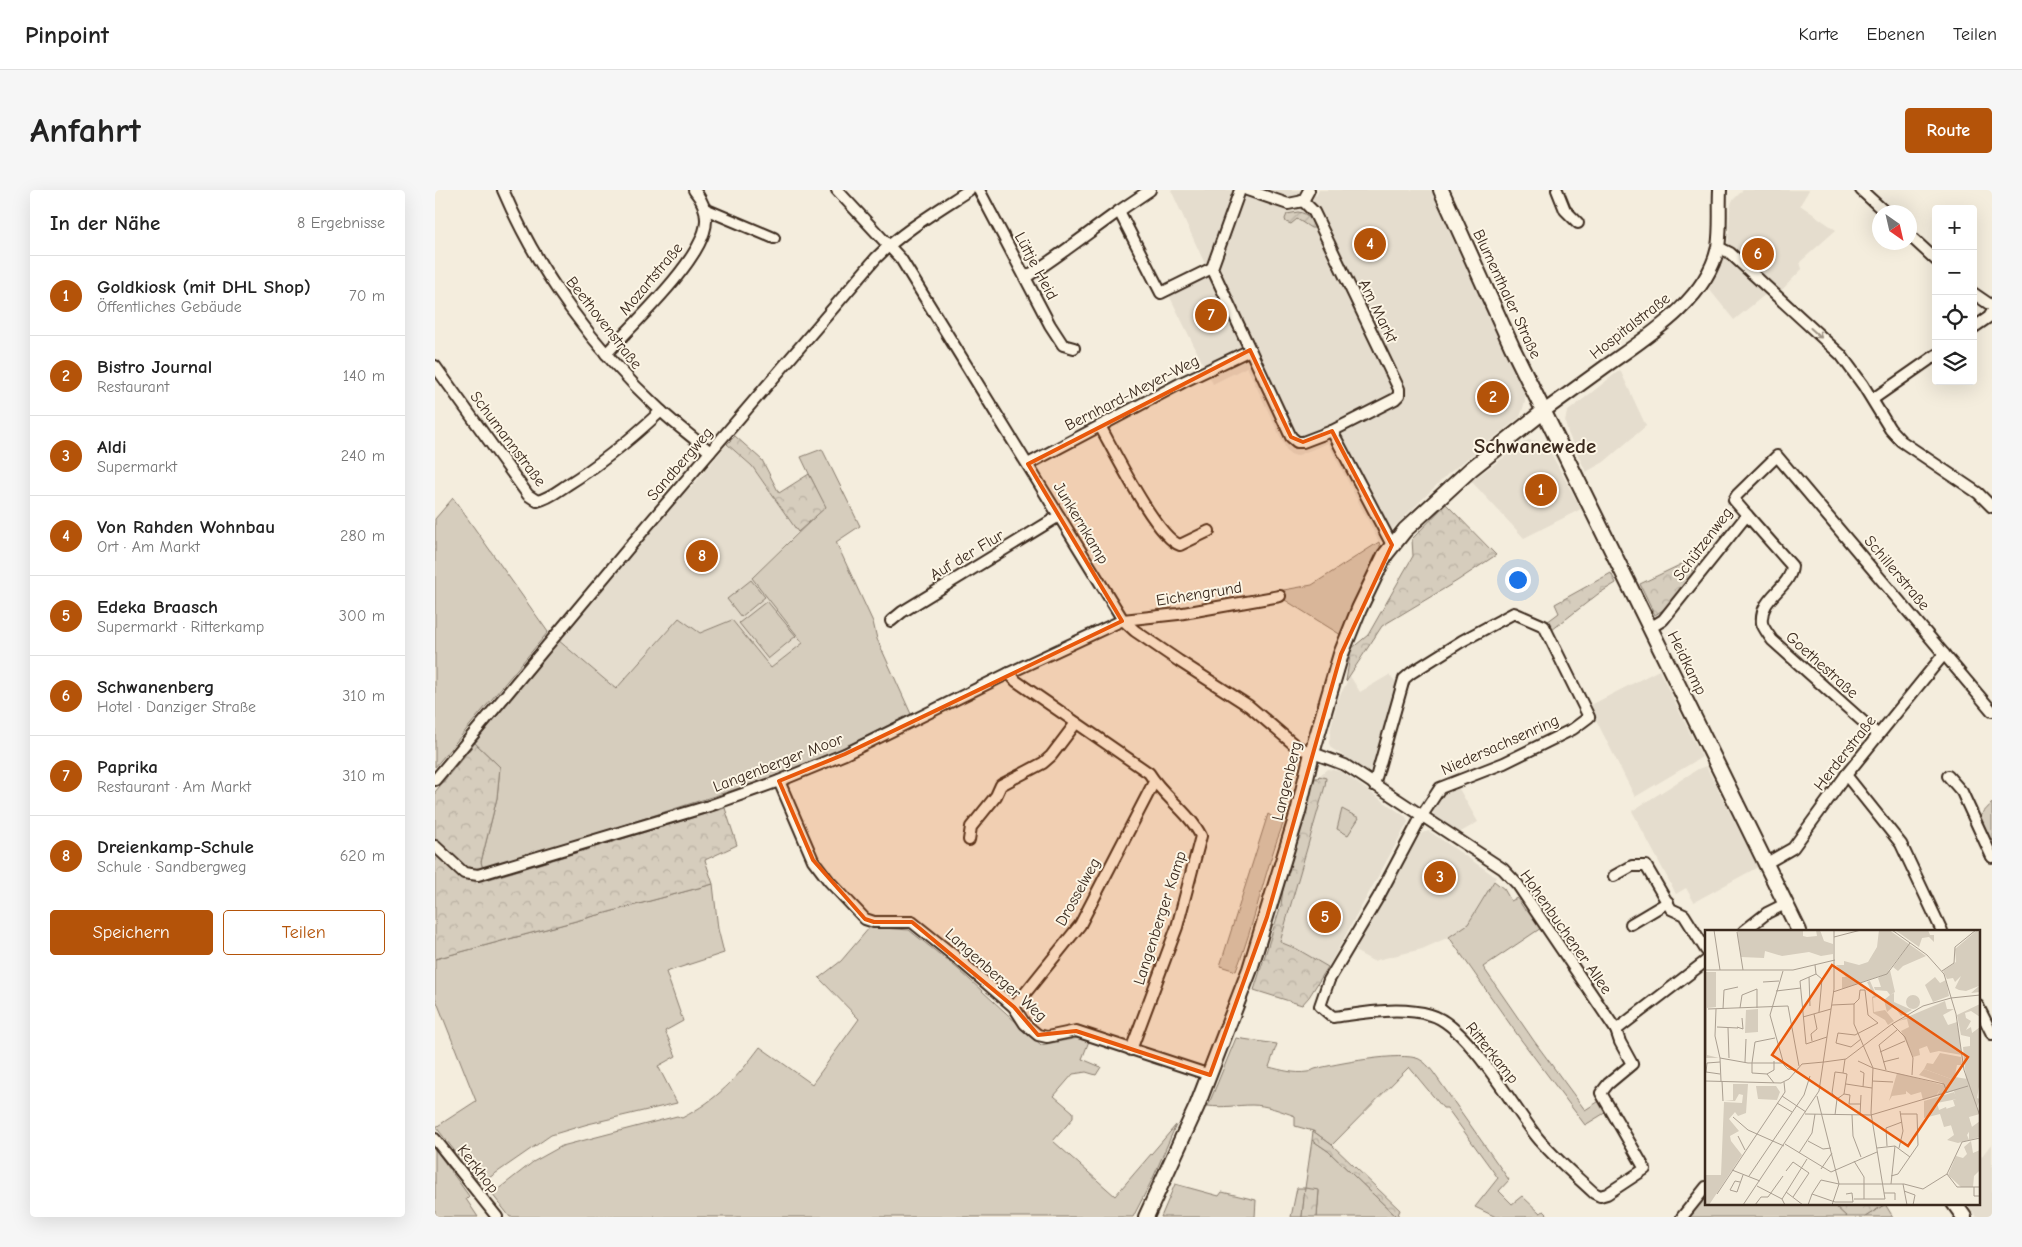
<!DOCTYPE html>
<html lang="de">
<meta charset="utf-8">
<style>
:root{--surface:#fff;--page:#f6f6f6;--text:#222;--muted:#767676;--line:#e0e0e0;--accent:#b45309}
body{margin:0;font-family:"Comic Neue",sans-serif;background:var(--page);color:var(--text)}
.controls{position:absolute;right:15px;top:15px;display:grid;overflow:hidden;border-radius:5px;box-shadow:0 5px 20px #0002}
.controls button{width:45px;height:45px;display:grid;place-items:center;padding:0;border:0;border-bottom:1px solid var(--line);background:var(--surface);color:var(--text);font:25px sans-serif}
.compass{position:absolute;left:1437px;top:15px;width:45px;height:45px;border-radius:50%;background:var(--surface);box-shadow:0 5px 20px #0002;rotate:146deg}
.you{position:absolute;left:1082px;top:389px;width:18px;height:18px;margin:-12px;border:4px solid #fff;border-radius:50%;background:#1a73e8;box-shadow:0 0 0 8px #1a73e833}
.badge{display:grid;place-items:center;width:32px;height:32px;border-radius:50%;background:var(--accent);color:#fff;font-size:16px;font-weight:700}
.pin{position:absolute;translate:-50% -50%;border:2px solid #fff;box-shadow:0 1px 5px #0006}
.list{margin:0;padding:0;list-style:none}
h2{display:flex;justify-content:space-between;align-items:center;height:65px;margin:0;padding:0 20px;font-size:21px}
h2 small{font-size:16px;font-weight:400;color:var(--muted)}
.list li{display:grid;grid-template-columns:32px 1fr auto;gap:15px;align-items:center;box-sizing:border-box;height:80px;padding:0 20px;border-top:1px solid var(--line)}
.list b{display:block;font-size:19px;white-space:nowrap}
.list p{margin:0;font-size:16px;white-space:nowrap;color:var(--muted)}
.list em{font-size:16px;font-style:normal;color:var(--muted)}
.actions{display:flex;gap:10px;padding:15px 20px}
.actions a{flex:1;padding:11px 0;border:1px solid var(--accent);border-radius:5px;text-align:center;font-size:18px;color:var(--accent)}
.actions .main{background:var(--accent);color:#fff}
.icon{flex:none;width:28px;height:28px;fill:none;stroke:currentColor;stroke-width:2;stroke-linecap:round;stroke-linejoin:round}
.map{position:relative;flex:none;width:1557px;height:1027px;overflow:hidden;border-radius:5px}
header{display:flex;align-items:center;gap:30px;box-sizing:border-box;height:70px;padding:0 25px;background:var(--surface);border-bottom:1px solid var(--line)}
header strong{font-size:24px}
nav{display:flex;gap:28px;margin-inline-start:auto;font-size:18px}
.intro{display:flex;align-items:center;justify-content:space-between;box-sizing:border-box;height:120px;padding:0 30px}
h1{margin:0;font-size:35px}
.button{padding:12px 22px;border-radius:5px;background:var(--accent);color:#fff;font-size:18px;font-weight:700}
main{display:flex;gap:30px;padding:0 30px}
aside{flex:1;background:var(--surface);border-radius:5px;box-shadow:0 5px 20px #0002}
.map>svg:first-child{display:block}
.built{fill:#e5ddce}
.green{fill:#d6cdbd;stroke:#887c6e}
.forest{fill:url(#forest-crowns);stroke:#887c6e}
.garden{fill:url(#garden-furrows);stroke:#887c6e}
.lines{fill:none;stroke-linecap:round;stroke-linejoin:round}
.minor-casing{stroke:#3b2a1e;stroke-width:14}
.tertiary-casing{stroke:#3b2a1e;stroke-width:16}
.secondary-casing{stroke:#3b2a1e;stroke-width:18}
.minor{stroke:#fcf5e5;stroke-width:10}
.tertiary{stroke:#fcf5e5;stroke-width:12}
.secondary{stroke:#fcf5e5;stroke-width:14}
.oneway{stroke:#9c9082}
.marked{fill:#e8590c;fill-opacity:0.2;stroke:#e8590c;stroke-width:4;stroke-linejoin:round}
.labels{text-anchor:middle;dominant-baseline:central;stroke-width:4;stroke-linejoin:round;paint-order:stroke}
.street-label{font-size:16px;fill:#3b2a1e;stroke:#fcf5e5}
.district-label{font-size:21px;font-weight:bold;fill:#3b2a1e;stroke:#fcf5e5}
.inset-road{fill:none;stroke:#aa9f91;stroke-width:1}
.view{fill:#e8590c;fill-opacity:0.15;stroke:#e8590c;stroke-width:2.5}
.inset-edge{fill:none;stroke:#3b2a1e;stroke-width:2.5}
</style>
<header>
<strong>Pinpoint</strong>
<nav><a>Karte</a><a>Ebenen</a><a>Teilen</a></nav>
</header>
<div class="intro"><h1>Anfahrt</h1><a class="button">Route</a></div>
<main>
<aside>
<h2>In der Nähe<small>8 Ergebnisse</small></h2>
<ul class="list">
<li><span class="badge">1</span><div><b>Goldkiosk (mit DHL Shop)</b><p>Öffentliches Gebäude</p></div><em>70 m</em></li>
<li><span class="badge">2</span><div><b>Bistro Journal</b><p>Restaurant</p></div><em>140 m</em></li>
<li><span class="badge">3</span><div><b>Aldi</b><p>Supermarkt</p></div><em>240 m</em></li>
<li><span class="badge">4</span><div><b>Von Rahden Wohnbau</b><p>Ort · Am Markt</p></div><em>280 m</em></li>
<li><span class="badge">5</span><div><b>Edeka Braasch</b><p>Supermarkt · Ritterkamp</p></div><em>300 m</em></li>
<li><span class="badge">6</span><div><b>Schwanenberg</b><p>Hotel · Danziger Straße</p></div><em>310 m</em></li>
<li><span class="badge">7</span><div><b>Paprika</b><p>Restaurant · Am Markt</p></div><em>310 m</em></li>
<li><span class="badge">8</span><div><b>Dreienkamp-Schule</b><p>Schule · Sandbergweg</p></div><em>620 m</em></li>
</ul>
<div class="actions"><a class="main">Speichern</a><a>Teilen</a></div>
</aside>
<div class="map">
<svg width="1557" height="1027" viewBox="0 0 1557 1027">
<defs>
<pattern id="forest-crowns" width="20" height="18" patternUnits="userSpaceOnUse" patternTransform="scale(1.25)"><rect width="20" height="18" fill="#d6cdbd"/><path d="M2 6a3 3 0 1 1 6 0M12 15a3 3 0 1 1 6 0" fill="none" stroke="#b9b0a2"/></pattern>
<pattern id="garden-furrows" width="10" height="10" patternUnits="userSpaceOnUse" patternTransform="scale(1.25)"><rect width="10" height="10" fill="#d6cdbd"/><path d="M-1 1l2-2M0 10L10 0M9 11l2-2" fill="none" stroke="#b9b0a2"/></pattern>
</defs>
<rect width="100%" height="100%" fill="#f4eddd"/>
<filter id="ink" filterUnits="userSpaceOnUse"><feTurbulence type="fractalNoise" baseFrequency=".02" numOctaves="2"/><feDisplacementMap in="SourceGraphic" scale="10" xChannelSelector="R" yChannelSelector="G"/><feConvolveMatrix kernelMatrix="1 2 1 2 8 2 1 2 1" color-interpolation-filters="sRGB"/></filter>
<g filter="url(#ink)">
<g class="built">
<polygon points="736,0 875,0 881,6 884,0 998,0 1010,32 1090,204 1090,212 1085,227 1014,283 944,352 893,253 861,266 853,263 812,177 778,194 734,105 775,85"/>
<polygon points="1308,0 1374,0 1365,15 1401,40 1365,72 1367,79 1343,104 1337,99 1299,130 1274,99 1293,55 1295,19 1297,11"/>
<polygon points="1185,180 1211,236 1169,272 1151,282 1133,243 1130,232 1132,222"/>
<polygon points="1093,250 1103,251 1112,256 1146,319 1089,348 1036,291"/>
<polygon points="292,254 317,276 363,342 317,388 368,453 336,478 297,430 265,443 244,428 181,499 123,450 252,297 255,299"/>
<polygon points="1224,480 1267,567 1200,607 1154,516"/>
<polygon points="954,485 965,495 940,576 932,582 896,558 894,553 896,537 903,509 915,486 925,502"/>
<polygon points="1271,576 1323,677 1259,712 1251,698 1241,704 1197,621 1263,579"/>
<polygon points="892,579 905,581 971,627 973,632 893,777 862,759 845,752 890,596 891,588 884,586"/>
<polygon points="1023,597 1043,632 1024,643 999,627 998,621 1007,603"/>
<polygon points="994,641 1061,687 1033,734 1014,747 987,759 938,771 918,760 973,667 973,665 979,655 987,643"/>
<polygon points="1557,953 1557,1027 1541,1027 1532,1013 1543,1013 1543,971"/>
</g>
<g class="green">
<polygon points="387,259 425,336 401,352 438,432 442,449 476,524 401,561 345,585 48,680 46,672 62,608 65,577 40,553 123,450 181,499 244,428 265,443 297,430 336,478 368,453 317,388 390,317 366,267"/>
<polygon points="18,308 113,442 0,577 0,329"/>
<polygon points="944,352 947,364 937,376 906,445 850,410 843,401 877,395"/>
<polygon points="316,390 330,407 306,427 292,409"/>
<polygon points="332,411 361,446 333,469 304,433"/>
<polygon points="1557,613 1557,658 1544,627"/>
<polygon points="907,619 924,628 913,645 902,639"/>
<path d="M833 624 848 634C829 682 820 733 801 781L785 776Z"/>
<polygon points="1059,691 1069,699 1076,711 1082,708 1090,720 1095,721 1106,738 1048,777 1099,851 1150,920 1166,910 1173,921 1150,935 1084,847 1014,747 1033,734"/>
<polygon points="278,694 283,739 289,763 231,782 248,831 230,841 241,866 223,876 242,913 153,934 116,945 51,990 43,991 1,937 41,911 0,807 0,769"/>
<path d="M435 737 474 740 523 779 606 855 643 848 654 851 647 869 666 877 661 885 651 882 638 884 619 906 638 922V928L618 951 680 1006 741 935 718 988 698 1027H75L57 1004 98 972 127 956 242 926 247 928C283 909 301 889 325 857L377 894 424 829 384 788 406 771Z"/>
<path d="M801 848 842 854 834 877C846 880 860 884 872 882 875 882 877 880 880 879 899 874 967 861 984 869 990 872 994 877 998 882L1074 990 1064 1001 1077 1014 1087 1006 1105 1023 1109 1021 1115 1027H1061L1040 1017 1063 988 1012 918H1008L974 877 897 955 878 941 860 936V926C846 921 831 915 817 915 802 915 788 918 773 916Z"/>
<polygon points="877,950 893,961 962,1027 882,1027 884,1001 870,999 867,1027 856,1027 862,998 870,998"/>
<polygon points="0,959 34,1006 31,1009 43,1027 0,1027"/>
<polygon points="740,994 784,1006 787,1002 821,1010 820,1027 726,1027"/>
<polygon points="1271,1003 1271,1013 1397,1013 1412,1027 1252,1027"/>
<polygon points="1450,1014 1458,1027 1430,1027"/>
</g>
<g class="forest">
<polygon points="300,246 327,270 344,303 374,284 391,317 363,342 317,276 292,254"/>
<polygon points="1011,314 1061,365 1022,391 947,436 911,491 916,459 933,445 978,366 977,349"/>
<polygon points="1249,373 1260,383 1231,418 1220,425 1205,394"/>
<polygon points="1176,383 1181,393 1163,404 1117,440 1112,432 1124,423 1120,414"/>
<polygon points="40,553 65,577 62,608 46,672 51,690 290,618 302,655 270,670 278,694 0,769 0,602"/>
<polygon points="884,586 891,588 890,596 845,752 862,759 893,777 874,807 867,815 819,800 846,715 848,699 879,588 883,588"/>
<polygon points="878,941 897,955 965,1020 962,1027 893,961 877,950"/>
<polygon points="870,998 884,1000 882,1027 867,1027"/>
<polygon points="1397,1013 1452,1013 1430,1027 1412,1027"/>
</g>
<path class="garden" d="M863 22C873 23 876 30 880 38H876L862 29 856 34 851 32 850 29 852 24Z"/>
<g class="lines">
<g class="minor-casing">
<g id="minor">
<path d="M68 0C103 82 160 160 225 220 241 235 259 248 275 262"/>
<polyline points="402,0 466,69 688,430 700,441 744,471 814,516 862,557 910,575 1068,679 1083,695 1181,840 1271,771"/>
<polyline points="544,0 615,135 628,155 639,158"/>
<polyline points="805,0 777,78 856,247 862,252 868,252 897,241"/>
<polyline points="812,0 853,14 868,11 879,22 964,199 964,205 960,209 897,241 957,355"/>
<polyline points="1122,0 1130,20 1143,33"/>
<polyline points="1426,0 1450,22"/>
<polyline points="868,11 874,0"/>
<polyline points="270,19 339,48"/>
<polyline points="684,21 715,0"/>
<polyline points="1474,45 1501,70"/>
<polyline points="1283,57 1295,63 1406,165 1428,195 1455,239 1466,251 1543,303 1557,317"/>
<path d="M591 87C623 67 653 43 684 21L726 103 777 78"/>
<polyline points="1538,103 1557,116"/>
<polyline points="1538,138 1554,127 1557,122"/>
<path d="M171 164C198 134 258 78 269 42 274 27 269 12 259 0"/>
<path d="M0 176 93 305 102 311C113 309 123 301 132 295 166 274 197 248 226 221"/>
<polyline points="1438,209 1501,165"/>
<path d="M665 236C679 261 722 348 745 355L774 341"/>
<polyline points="593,274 750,191 815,160"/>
<path d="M1312 325 1357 376C1356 398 1324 407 1327 433 1328 438 1334 445 1337 450L1443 545"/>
<polyline points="456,431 467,422 624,326"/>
<polyline points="1215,438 1228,430 1312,325 1299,310 1302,305 1342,266 1557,521"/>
<path d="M574 483 581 491 714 583C728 606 754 622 766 646L742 737 696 860"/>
<polyline points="1411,585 1466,654 1507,741"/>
<polyline points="1513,586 1527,602 1557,667"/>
<path d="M0 590 212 336 441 68C468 41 502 21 534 0"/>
<polyline points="344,591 378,670 394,691 430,729 439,732 477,732 522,768 579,817 590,834 603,845 612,847 641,841 775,885"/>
<path d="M939 595 969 489 976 483 1027 451 1079 423 1109 436 1154 527 1138 539 1069 573 1005 598 986 627 944 706 894 790 885 816 898 827C930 823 964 816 996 825 1031 834 1078 917 1102 947 1119 968 1140 985 1159 1003L1165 1006 1172 1004 1210 979 1166 903 1173 894 1197 874 1185 852 1181 840"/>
<polyline points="534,650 536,637 561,606 566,595 608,573 616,566 641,533"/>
<polyline points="0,656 29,683 43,685 274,616 344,591 410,564 574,483 688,430 743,424 845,406"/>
<polyline points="1330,674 1358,658 1411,585 1509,464"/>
<polyline points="1179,686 1197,676 1211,676 1236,719 1249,725 1271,760"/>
<polyline points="1196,734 1233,712"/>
<polyline points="1309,741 1332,723 1350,714"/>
<polyline points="1543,816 1557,844"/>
<polyline points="579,817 645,735 719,592"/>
<polyline points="0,949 62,1027"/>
<polyline points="1247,1027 1271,997"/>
</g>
</g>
<g class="tertiary-casing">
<path id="tertiary" d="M1109 221C1130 206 1150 191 1171 176 1212 147 1272 110 1283 57 1286 39 1284 19 1285 0"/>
</g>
<g class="secondary-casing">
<g id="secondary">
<polyline points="1006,0 1077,157 1364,741"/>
<polyline points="1519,1013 1529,1027"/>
<polyline points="711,1027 762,916 815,779 863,622 877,563 906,464 924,419 950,365 970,340 1036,279 1109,221"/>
</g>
</g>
<use href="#minor" class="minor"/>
<use href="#tertiary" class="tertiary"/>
<use href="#secondary" class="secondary"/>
</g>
<defs><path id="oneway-shaft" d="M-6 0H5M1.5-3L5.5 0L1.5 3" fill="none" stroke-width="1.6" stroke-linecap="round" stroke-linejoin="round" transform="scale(1.25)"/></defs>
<use class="oneway" href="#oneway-shaft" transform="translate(1381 143) rotate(42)"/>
</g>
<path class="marked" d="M815 160 856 247 868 252 897 241 957 355 906 464 832 727 775 885 641 841 603 845 579 817 477 732H439L430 729 378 670 344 591 410 564 687 431 593 274Z"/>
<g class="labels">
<g class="street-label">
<text transform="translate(601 76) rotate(62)">Lüttje Heid</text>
<text transform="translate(216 89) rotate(-50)">Mozartstraße</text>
<text transform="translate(1072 104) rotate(65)">Blumenthaler Straße</text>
<text transform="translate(943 121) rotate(64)">Am Markt</text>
<text transform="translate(169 133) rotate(52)">Beethovenstraße</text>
<text transform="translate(1195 136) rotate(-38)">Hospitalstraße</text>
<text transform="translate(697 203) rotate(-27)">Bernhard-Meyer-Weg</text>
<text transform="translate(73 249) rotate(53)">Schumannstraße</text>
<text transform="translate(245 274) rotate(-49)">Sandbergweg</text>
<text transform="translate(646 333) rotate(59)">Junkernkamp</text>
<text transform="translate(1268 354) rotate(-53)">Schützenweg</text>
<text transform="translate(532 365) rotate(-31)">Auf der Flur</text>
<text transform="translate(1462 383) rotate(50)">Schillerstraße</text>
<text transform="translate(764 404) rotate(-9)">Eichengrund</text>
<text transform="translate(1252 473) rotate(64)">Heidkamp</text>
<text transform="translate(1387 475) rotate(42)">Goethestraße</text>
<text transform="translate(1065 555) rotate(-24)">Niedersachsenring</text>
<text transform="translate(1410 563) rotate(-52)">Herderstraße</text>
<text transform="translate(343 573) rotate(-21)">Langenberger Moor</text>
<text transform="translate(852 591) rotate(-76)">Langenberg</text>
<text transform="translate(643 702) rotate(-61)">Drosselweg</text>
<text transform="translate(725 728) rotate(-72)">Langenberger Kamp</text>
<text transform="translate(1131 742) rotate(55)">Hohenbuchener Allee</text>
<text transform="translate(561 785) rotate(42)">Langenberger Weg</text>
<text transform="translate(1057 863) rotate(51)">Ritterkamp</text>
<text transform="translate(43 979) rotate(52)">Kerkhop</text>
</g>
<g class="district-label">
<text x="1100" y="256">Schwanewede</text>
</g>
</g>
<g transform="translate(1270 740)">
<rect width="275" height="275" fill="#f4eddd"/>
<path d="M32 0H98V6L102 7 112 6 111 0H115L119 11 128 14V24L116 26 104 22 77 26 60 21 59 28 36 27ZM174 0H184L204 14 181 44 137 59V47H141L131 35H139V31L154 35 163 32 172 17ZM190 0H223L225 5H229V12L224 7 217 8 214 17ZM271 1 275 2V62L266 63 274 56 261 61 254 60 250 58 256 46 250 52 248 48 242 49 238 41 251 32 250 19ZM204 14 221 26 198 36 193 41 188 37ZM185 40 190 62 185 65 189 63V72L207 80 196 86 189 76 182 82 179 70 185 65 182 61 170 60 169 57H176L173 48ZM230 47 235 53 241 50 244 66 228 72 220 55ZM165 51 172 67 168 68 169 82 180 80 189 91 183 95 180 90 168 83 167 67 169 66 162 52ZM201 72a7 7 0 1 1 14 0a7 7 0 1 1-14 0ZM240 71 242 79H249L238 85 243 95 252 92 257 125 234 121 225 123 222 116 214 119 215 125 208 127 196 101 204 97 202 89 193 91ZM275 74V87L266 81 260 83 261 88 266 91 261 100 266 97 267 103 275 97V155L261 149 258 117 265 116V107L256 105 252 85ZM53 79V102L40 103 41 80ZM235 123 256 127 257 135H252L249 150 219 139 222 133 228 134ZM192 143 238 155 231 166 218 170 216 162 206 165 201 161V164L187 166 184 171ZM51 156H71L75 162 72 170 53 169ZM249 162 252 169 232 173 234 180 241 177 247 195 239 197 235 184 219 188V171ZM275 191V207L264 210V199ZM266 211 268 223 275 220V240L269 246 268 257H256L243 245 251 226 258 228 262 224 259 217Z" fill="#d6cdbd"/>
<path d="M0 42H11V77L2 78V125L14 128H0ZM219 139 249 150 250 147 275 151 272 168 275 169 272 177 275 184 264 187 267 197 262 205 264 210 253 213 242 210 249 205 241 179 250 176 248 170 251 169 249 161 232 166 238 153 214 145ZM28 154H43L41 183 33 186 30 182 24 189 34 201 25 206 26 211 37 225 4 275H0V245H16L19 172 37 173 38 165 34 164 30 171 19 170H28Z" fill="#d6cdbd"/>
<path class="inset-road" d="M9 0 15 40M187 0 222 25 239 44 251 84 259 140 275 186M32 2 38 40M129 7 156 0M110 35 111 44 117 49 114 82M0 40H88L130 30M78 41 65 85 79 135 83 139 91 140M237 41 249 33 250 17 271 0M111 44 95 51 101 114 122 107M104 47 105 76M58 52 74 51M71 61 96 58M128 62 182 44 205 13M149 74 154 69 155 60H160L163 85 173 93 150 105 133 103 131 113 146 117 156 109M127 75 149 74V94L168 138 166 183 180 269H149M35 78 37 65 52 59V78M3 79 83 76 94 136M11 79 10 106 15 128 16 151M18 79 19 60 33 57M98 87 126 79M187 94 200 107 208 128 207 145M12 97 33 98M32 97 38 99 37 88M23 98 24 128M107 111 106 104 112 99 109 84M175 122 200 111M15 128 43 133H78M153 131 168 138 239 154 242 163M15 132 2 133 1 142 15 144M40 132 41 109M119 132 141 129 187 94 218 76 246 68 275 65M178 132 194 128M47 133 50 112 70 108M47 133V143L62 144 69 153M181 140 174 115 192 100M155 141 159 143 158 157M62 144 69 140V131M0 151 76 153 84 149 97 134 119 132M17 151 18 171M167 151 188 152M141 154 167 158M139 164 145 165 144 174H156M77 166 101 182M112 166 134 254 127 275M132 169 139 164 142 144 138 143M72 173 87 182M100 184 166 185 263 156M130 185 132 169 127 163 130 142 138 143 140 129M147 185 148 206 156 227M155 185 156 165M28 187 43 200 79 216M33 206 40 220M103 211 118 219 126 218M80 214 126 242 172 222M182 216 181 198 197 192M172 218 190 216 205 227M194 218 198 201 195 181M94 223 107 203 110 184M149 231 159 247V269M116 239 127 223M27 240 55 251M81 241 88 232 104 243 88 267M242 244 252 257H275M44 246 99 165 105 146M186 246 193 244 213 215 212 184H196M35 252 30 251 25 260 32 262 38 245M186 254 190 216M198 254 202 275M52 256 77 269 80 275M269 257V266H275M199 261 210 265 208 275M81 262 98 275M179 263H190V270M12 264 80 162 79 152M107 264 116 250 134 254H199L218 259 242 244 257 212 275 208M77 269 102 229M38 275 114 161 129 59V0M50 275 56 267H63L78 246M103 275 107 264 130 272H148L147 263 141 264"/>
<path class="view" d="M127 35 263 127 203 216 67 125Z"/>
<rect width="275" height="275" class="inset-edge"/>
</g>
</svg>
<div class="controls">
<button>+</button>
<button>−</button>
<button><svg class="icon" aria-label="locate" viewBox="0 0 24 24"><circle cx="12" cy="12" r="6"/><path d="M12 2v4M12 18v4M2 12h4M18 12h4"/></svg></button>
<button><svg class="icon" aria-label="layers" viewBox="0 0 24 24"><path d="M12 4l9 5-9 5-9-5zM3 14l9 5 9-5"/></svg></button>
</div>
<svg class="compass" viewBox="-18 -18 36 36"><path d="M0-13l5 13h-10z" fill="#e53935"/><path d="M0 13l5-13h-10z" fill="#767676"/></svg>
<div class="you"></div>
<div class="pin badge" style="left:1106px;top:300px">1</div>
<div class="pin badge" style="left:1058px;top:207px">2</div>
<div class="pin badge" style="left:1005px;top:687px">3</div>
<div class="pin badge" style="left:935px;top:54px">4</div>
<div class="pin badge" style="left:890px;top:727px">5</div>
<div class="pin badge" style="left:1323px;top:64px">6</div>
<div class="pin badge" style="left:776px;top:125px">7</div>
<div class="pin badge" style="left:267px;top:366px">8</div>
</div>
</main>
